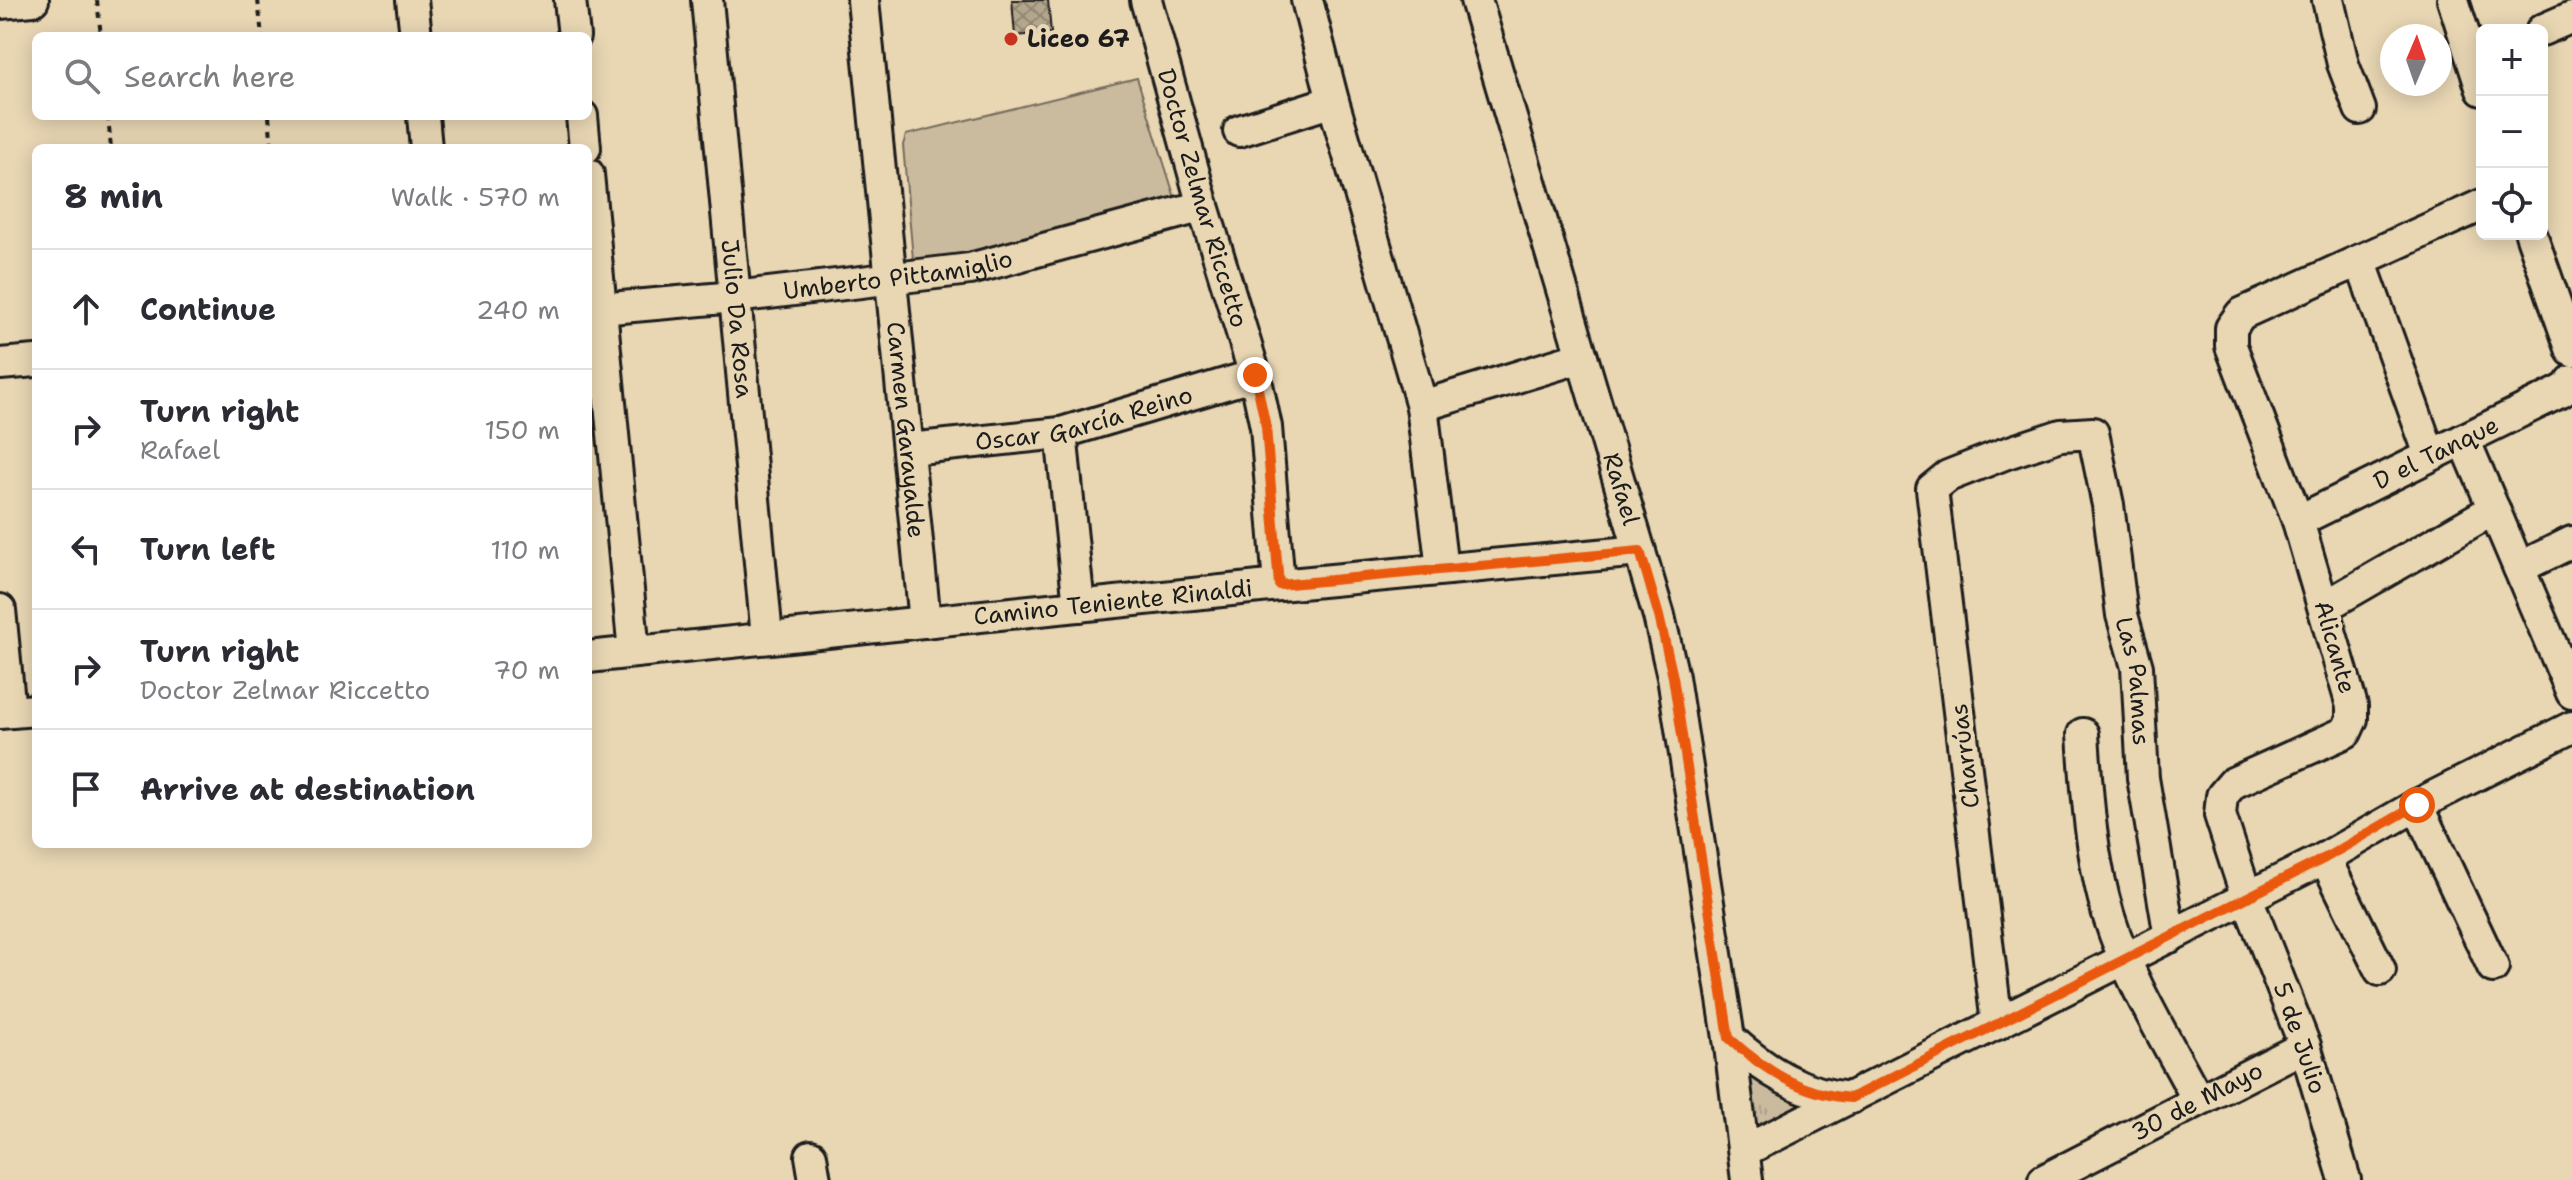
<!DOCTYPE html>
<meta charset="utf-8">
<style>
:root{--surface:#fff;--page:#f7f7f7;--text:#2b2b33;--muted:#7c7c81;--line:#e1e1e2}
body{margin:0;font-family:"Shantell Sans",sans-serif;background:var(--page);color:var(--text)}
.controls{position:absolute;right:24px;top:24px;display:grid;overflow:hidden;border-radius:12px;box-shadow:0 4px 20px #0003}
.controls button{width:72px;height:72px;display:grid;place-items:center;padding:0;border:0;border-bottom:2px solid var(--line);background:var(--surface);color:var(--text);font:40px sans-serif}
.compass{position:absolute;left:2380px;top:24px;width:72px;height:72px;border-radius:50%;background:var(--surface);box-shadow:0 4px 20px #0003;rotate:2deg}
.stop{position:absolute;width:24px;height:24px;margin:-18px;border:6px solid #ea580c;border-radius:50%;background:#fff}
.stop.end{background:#ea580c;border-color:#fff;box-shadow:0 2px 8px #0008}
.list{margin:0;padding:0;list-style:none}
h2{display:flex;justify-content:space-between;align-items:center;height:104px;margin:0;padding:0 32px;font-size:34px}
h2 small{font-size:26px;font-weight:400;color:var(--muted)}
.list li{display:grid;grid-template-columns:52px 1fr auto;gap:24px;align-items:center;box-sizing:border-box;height:120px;padding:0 32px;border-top:2px solid var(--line)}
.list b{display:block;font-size:30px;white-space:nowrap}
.list p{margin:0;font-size:26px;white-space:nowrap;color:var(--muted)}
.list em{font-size:26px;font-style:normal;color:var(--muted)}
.icon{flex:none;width:44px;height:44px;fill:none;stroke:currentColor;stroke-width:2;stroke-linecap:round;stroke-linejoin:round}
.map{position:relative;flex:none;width:2572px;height:1180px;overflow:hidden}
.search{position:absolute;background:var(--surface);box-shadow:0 4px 20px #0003;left:32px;top:32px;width:560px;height:88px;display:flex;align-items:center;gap:20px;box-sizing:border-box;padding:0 28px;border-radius:12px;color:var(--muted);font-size:30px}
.panel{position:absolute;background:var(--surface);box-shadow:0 4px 20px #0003;left:32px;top:144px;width:560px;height:704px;border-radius:12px}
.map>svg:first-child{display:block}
.grass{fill:url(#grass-tufts);stroke:#746c5d;stroke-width:2}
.park{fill:#cbbb9e;stroke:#746c5d;stroke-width:2}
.building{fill:url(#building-cross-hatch);stroke:#1c1c1c;stroke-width:2}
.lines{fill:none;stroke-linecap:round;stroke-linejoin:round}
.minor-casing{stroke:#1c1c1c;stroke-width:36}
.path{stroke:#1c1c1c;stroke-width:4;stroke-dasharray:6 6;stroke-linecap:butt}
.minor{stroke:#e9d7b4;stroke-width:30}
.route{stroke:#ea580c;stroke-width:10}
.poi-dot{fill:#c8321e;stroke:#e9d7b4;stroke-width:3}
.labels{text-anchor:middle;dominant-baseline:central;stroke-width:8;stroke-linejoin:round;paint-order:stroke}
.poi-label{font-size:24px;font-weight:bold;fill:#1c1c1c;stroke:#e9d7b4;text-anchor:start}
.street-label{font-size:24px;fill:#1c1c1c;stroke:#e9d7b4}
</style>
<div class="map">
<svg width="2572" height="1180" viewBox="0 0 2572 1180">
<defs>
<pattern id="grass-tufts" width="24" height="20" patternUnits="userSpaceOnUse" patternTransform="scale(2)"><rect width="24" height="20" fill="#cbbb9e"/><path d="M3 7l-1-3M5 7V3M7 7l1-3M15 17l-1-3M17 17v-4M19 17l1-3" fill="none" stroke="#aea088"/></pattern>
<pattern id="building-cross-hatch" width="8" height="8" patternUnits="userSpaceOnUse" patternTransform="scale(2)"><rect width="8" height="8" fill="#b3a68d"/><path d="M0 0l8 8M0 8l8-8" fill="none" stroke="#918672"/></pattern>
</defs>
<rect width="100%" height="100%" fill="#e9d7b4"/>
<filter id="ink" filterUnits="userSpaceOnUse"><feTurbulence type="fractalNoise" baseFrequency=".0125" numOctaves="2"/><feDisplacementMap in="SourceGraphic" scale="16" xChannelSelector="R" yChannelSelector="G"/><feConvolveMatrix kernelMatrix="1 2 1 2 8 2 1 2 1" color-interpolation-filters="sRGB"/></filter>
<g filter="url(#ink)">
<polygon class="grass" points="1748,1070 1808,1102 1753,1133"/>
<polygon class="park" points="1137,78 1175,198 970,255 913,259 903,145 906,135"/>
<polygon class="building" points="1012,0 1048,0 1051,33 1015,36"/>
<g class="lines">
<g class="minor-casing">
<g id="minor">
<polyline points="412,0 416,36"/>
<polyline points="570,0 574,36"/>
<path id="s1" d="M707 0 767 637"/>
<path id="s2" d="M863 0 925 622"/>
<path id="s3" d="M1146 0 1203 206 1255 375 1266 427 1279 585"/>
<polyline points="1307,0 1333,101 1422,406 1442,569"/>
<path id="s4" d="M1476 0 1659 616 1673 677 1729 1038 1747 1180"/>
<polyline points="2328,0 2343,64 2360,109"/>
<polyline points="2453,0 2482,90"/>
<polyline points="0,3 33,0"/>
<polyline points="2542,30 2572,17"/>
<polyline points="423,116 426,148"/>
<polyline points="582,116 585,148"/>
<polyline points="1239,131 1333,101"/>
<polyline points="588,174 634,652"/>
<polyline points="2531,234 2572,351"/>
<polyline points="2360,260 2430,455"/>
<path id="s5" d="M588 310 735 297 970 269 1203 206"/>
<polyline points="0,364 36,361"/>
<polyline points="1422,406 1582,357"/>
<polyline points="1061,433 1079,606"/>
<polyline points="2464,439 2572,693"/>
<path id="s6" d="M909 449 1061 433 1255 375"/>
<path id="s7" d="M2298 521 2560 392 2567 388 2572 381"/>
<polyline points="2519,568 2572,542"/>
<polyline points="2324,607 2494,509"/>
<polyline points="0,610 10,712"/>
<path id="s8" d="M588 657 1279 585 1640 551"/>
<polyline points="0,713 36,710"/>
<path d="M2083 734C2087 795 2091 859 2109 917 2129 981 2167 1041 2198 1100"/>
<polyline points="2417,805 2493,967"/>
<polyline points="2325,858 2380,970"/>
<path id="s9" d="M1997 1024 1932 489 1948 476 2004 454 2061 435 2093 433 2108 505 2122 615 2137 667 2143 778 2170 937"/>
<path d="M1729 1038C1764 1070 1803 1095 1851 1098"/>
<polyline points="1744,1151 2325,858 2417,805 2572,727"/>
<polyline points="811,1156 815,1180"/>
<path id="s10" d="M2044 1180 2305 1046"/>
<polyline points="2345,1180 2305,1046 2247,898 2220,815 2222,796 2233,783 2346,732 2352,719 2352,706 2298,521 2231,346 2231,328 2241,314 2482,205"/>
</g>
</g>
<g class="path">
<polyline points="97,0 101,36"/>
<polyline points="258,0 262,36"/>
<polyline points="108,116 111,148"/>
<polyline points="269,116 272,148"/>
</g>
<use href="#minor" class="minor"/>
</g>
</g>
<g class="lines" filter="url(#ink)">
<path class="route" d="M1255 375 1266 427 1279 585 1640 551 1659 616 1673 677 1729 1038C1764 1070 1803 1095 1851 1098L2325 858 2417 805"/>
</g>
<circle class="poi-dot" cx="1011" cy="39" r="8"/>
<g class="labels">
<g class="poi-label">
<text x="1027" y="39">Liceo 67</text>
</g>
<g class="street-label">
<text stroke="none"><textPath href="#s3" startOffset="206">Doctor Zelmar Riccetto</textPath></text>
<text stroke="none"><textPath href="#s5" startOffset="312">Umberto Pittamiglio</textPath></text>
<text stroke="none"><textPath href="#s1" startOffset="320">Julio Da Rosa</textPath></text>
<text stroke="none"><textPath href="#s6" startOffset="178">Oscar García Reino</textPath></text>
<text stroke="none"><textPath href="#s2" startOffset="432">Carmen Garayalde</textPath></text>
<text stroke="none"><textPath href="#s7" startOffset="154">D el Tanque</textPath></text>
<text stroke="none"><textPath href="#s4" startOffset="510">Rafael</textPath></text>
<text stroke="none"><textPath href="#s8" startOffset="528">Camino Teniente Rinaldi</textPath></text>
<text transform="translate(2335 647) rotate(74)">Alicante</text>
<text stroke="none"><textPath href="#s9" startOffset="964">Las Palmas</textPath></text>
<text transform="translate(1965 756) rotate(-97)">Charrúas</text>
<text transform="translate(2300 1038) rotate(71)">5 de Julio</text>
<text stroke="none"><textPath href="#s10" startOffset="172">30 de Mayo</textPath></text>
</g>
</g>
</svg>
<div class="controls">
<button>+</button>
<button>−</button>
<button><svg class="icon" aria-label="locate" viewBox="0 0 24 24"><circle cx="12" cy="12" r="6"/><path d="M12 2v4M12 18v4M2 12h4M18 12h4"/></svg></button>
</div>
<svg class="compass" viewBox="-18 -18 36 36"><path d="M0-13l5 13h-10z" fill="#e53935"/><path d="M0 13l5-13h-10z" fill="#7c7c81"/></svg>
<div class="stop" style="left:2417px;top:805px"></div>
<div class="stop end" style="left:1255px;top:375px"></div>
<div class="search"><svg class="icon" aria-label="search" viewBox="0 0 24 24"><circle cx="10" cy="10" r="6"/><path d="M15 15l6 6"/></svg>Search here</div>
<section class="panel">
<h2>8 min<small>Walk · 570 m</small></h2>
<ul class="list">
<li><svg class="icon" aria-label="ahead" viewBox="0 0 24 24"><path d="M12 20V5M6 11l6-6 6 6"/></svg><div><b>Continue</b></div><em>240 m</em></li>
<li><svg class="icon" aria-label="right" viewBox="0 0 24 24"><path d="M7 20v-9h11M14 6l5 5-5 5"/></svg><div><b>Turn right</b><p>Rafael</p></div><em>150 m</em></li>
<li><svg class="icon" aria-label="left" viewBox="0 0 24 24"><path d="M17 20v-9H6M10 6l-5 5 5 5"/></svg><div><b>Turn left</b></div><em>110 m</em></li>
<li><svg class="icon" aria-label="right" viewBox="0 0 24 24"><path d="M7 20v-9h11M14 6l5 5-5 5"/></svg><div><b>Turn right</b><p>Doctor Zelmar Riccetto</p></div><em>70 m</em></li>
<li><svg class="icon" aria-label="arrive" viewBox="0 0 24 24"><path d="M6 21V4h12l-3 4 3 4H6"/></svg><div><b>Arrive at destination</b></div></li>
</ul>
</section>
</div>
